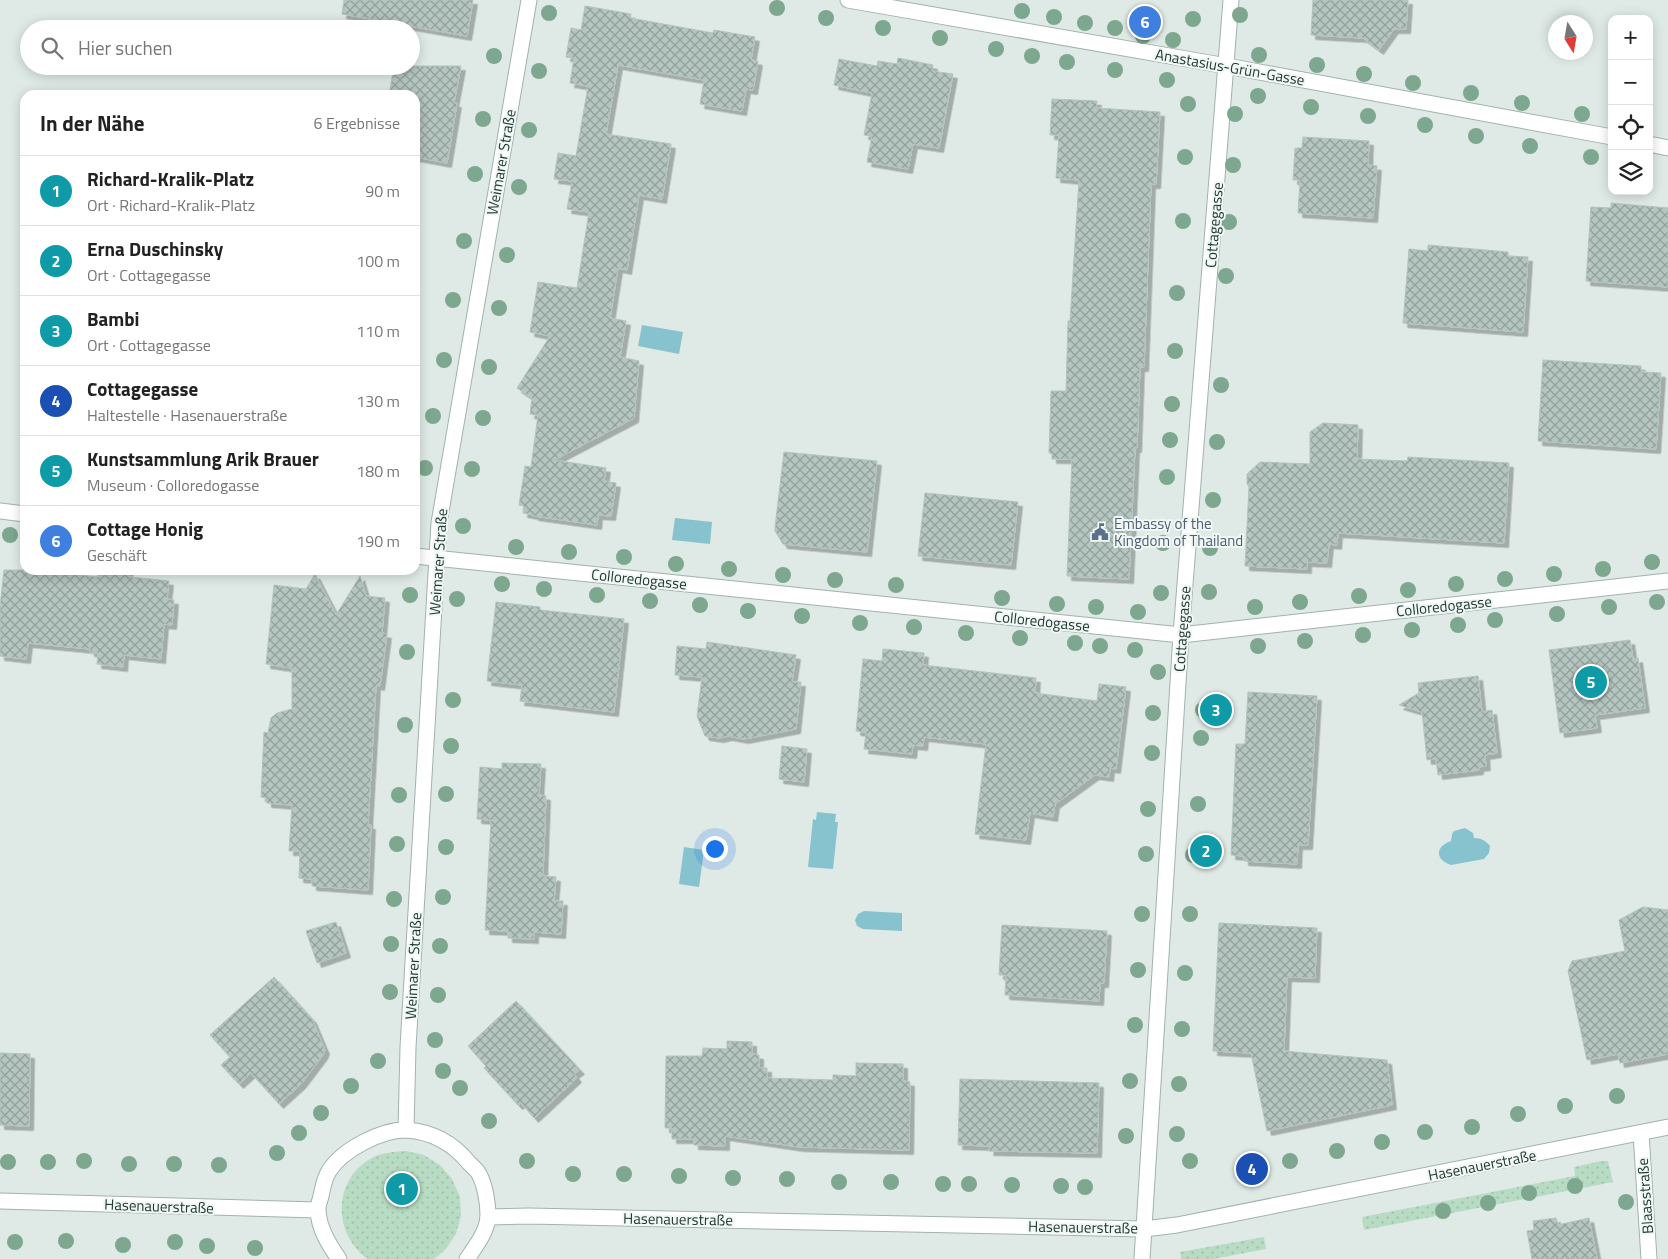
<!DOCTYPE html>
<html lang="de">
<meta charset="utf-8">
<style>
:root{--surface:#fff;--page:#f6f6f6;--text:#222;--muted:#767676;--line:#e0e0e0;--accent:#1a73e8}
body{margin:0;font-family:"Titillium Web",sans-serif;background:var(--page);color:var(--text)}
.controls{position:absolute;right:15px;top:15px;display:grid;overflow:hidden;border-radius:10px;box-shadow:0 2px 12px #0003}
.controls button{width:45px;height:45px;display:grid;place-items:center;padding:0;border:0;border-bottom:1px solid var(--line);background:var(--surface);color:var(--text);font:25px sans-serif}
.compass{position:absolute;left:1548px;top:15px;width:45px;height:45px;border-radius:50%;background:var(--surface);box-shadow:0 2px 12px #0003;rotate:169deg}
.you{position:absolute;left:714px;top:848px;width:18px;height:18px;margin:-12px;border:4px solid #fff;border-radius:50%;background:#1a73e8;box-shadow:0 0 0 8px #1a73e833}
.badge{display:grid;place-items:center;width:32px;height:32px;border-radius:50%;background:var(--accent);color:#fff;font-size:16px;font-weight:700}
.pin{position:absolute;translate:-50% -50%;border:2px solid #fff;box-shadow:0 1px 5px #0006}
.list{margin:0;padding:0;list-style:none}
h2{display:flex;justify-content:space-between;align-items:center;height:65px;margin:0;padding:0 20px;font-size:21px}
h2 small{font-size:16px;font-weight:400;color:var(--muted)}
.list li{display:grid;grid-template-columns:32px 1fr auto;gap:15px;align-items:center;box-sizing:border-box;height:70px;padding:0 20px;border-top:1px solid var(--line)}
.list b{display:block;font-size:19px;white-space:nowrap}
.list p{margin:0;font-size:16px;white-space:nowrap;color:var(--muted)}
.list em{font-size:16px;font-style:normal;color:var(--muted)}
.icon{flex:none;width:28px;height:28px;fill:none;stroke:currentColor;stroke-width:2;stroke-linecap:round;stroke-linejoin:round}
.map{position:relative;flex:none;width:1668px;height:1259px;overflow:hidden}
.search{position:absolute;background:var(--surface);box-shadow:0 2px 12px #0003;left:20px;top:20px;width:400px;height:55px;display:flex;align-items:center;gap:12px;box-sizing:border-box;padding:0 18px;border-radius:28px;color:var(--muted);font-size:19px}
.panel{position:absolute;background:var(--surface);box-shadow:0 2px 12px #0003;left:20px;top:90px;width:400px;height:485px;border-radius:15px}
.map>svg:first-child{display:block}
.green{fill:url(#green-dots)}
.water{fill:#87c2cf}
.building{fill:url(#building-cross-hatch);stroke:#b2c4bd;filter:url(#shadow)}
.lines{fill:none;stroke-linecap:round;stroke-linejoin:round}
.minor-casing{stroke:#a2b2ad;stroke-width:17}
.minor{stroke:#fff;stroke-width:15}
.tree{fill:#7da78f}
.labels{text-anchor:middle;dominant-baseline:central;stroke-width:4;stroke-linejoin:round;paint-order:stroke}
.street-label{font-size:15px;fill:#213a34;stroke:#f0f7f4}
.service-label{font-size:15px;fill:#4e5e75;stroke:#f0f7f4;text-anchor:start}
</style>
<div class="map">
<svg width="1668" height="1259" viewBox="0 0 1668 1259">
<defs>
<pattern id="green-dots" width="8" height="8" patternUnits="userSpaceOnUse" patternTransform="scale(1.25)"><rect width="8" height="8" fill="#b8dbc3"/><path d="M2 2h.1M6 6h.1" fill="none" stroke="#9ebda8" stroke-width="1.8" stroke-linecap="round"/></pattern>
<pattern id="building-cross-hatch" width="8" height="8" patternUnits="userSpaceOnUse" patternTransform="scale(1.25)"><rect width="8" height="8" fill="#b5c5bf"/><path d="M0 0l8 8M0 8l8-8" fill="none" stroke="#93a19c"/></pattern>
<filter id="shadow"><feDropShadow dx="4.5" dy="4.5" stdDeviation="0" flood-color="#0004"/></filter>
</defs>
<rect width="100%" height="100%" fill="#dfeae6"/>
<g class="green">
<path d="M406 1151 424 1155 440 1165 452 1179 460 1197 461 1216 456 1234 445 1250 434 1259H368C333 1235 332 1179 372 1158 383 1152 394 1152 406 1151Z"/>
<polygon points="1601,1161 1608,1161 1613,1182 1364,1230 1362,1217 1575,1176 1574,1167"/>
<polygon points="1264,1237 1266,1249 1213,1259 1181,1259 1180,1252"/>
</g>
<g class="water">
<polygon points="642,325 683,332 679,354 638,346"/>
<polygon points="675,518 712,522 710,544 672,540"/>
<polygon points="817,812 836,814 835,822 838,822 833,869 808,867 813,819 816,820"/>
<path d="M1465 828 1473 833 1474 838C1482 838 1486 841 1490 846L1489 853 1484 859 1451 865C1434 859 1436 846 1451 841L1452 834 1454 831Z"/>
<polygon points="684,847 704,850 699,887 679,884"/>
<polygon points="864,911 902,913 902,931 863,929 857,926 855,920 858,914"/>
</g>
<g class="building">
<polygon points="344,0 473,0 467,36 342,14"/>
<polygon points="1313,0 1408,0 1406,29 1394,29 1379,50 1363,38 1311,35"/>
<polygon points="585,6 631,14 630,18 713,33 714,30 755,37 751,60 758,61 753,90 746,89 742,111 700,104 704,80 618,65 606,134 671,144 662,199 639,195 627,270 618,268 610,318 626,321 620,357 639,361 634,418 554,460 606,468 604,481 616,483 611,516 598,515 597,525 534,516 534,515 523,513 524,506 519,505 525,466 531,467 538,415 530,414 532,398 517,388 550,336 530,332 538,282 577,288 589,212 567,209 572,181 554,179 558,153 576,156 588,86 570,83 574,58 566,57 571,28 581,30"/>
<polygon points="898,58 933,65 932,71 953,74 939,148 913,144 908,169 867,162 872,136 864,135 872,93 834,85 839,59 877,66 878,61 897,64"/>
<polygon points="394,66 461,66 454,103 457,103 447,163 415,157 415,95 389,95"/>
<polygon points="1052,99 1097,101 1096,108 1160,112 1156,184 1151,184 1144,367 1140,367 1137,448 1135,448 1129,579 1067,576 1072,459 1052,459 1052,454 1049,453 1051,391 1066,391 1068,321 1070,321 1079,180 1056,178 1059,135 1050,135"/>
<polygon points="1303,137 1369,141 1368,165 1377,166 1373,218 1298,213 1300,180 1293,180 1295,148 1302,148"/>
<polygon points="1611,203 1668,208 1668,287 1586,281 1591,207 1611,208"/>
<polygon points="1428,245 1508,252 1508,256 1528,257 1523,332 1403,323 1409,249 1428,251"/>
<polygon points="1543,360 1641,366 1641,372 1661,373 1656,449 1538,441"/>
<polygon points="1323,423 1358,425 1357,459 1407,461 1408,457 1509,463 1504,543 1338,533 1337,545 1329,544 1327,563 1307,562 1307,569 1245,566 1249,487 1247,484 1247,474 1260,462 1310,464 1310,432"/>
<polygon points="784,452 877,461 867,552 783,544 775,531 775,527"/>
<polygon points="925,493 1018,502 1011,565 918,556"/>
<polygon points="4,570 31,570 98,577 98,574 107,575 110,570 128,570 130,577 169,581 167,599 174,600 172,625 164,624 161,659 124,655 123,667 97,664 98,653 90,652 90,649 28,643 26,659 0,656 0,606"/>
<polygon points="315,574 336,615 360,576 366,596 385,598 382,633 387,634 380,686 376,685 368,825 371,825 368,890 312,886 312,879 299,878 300,851 289,851 292,805 267,803 267,798 261,797 264,732 268,733 271,718 277,713 292,709 292,668 266,664 274,585 306,589"/>
<polygon points="496,602 540,607 540,610 624,619 614,712 520,701 522,685 487,681"/>
<polygon points="1630,640 1633,659 1638,658 1645,708 1595,715 1597,728 1560,733 1549,650"/>
<polygon points="707,642 796,655 792,682 801,682 796,729 744,739 728,736 719,738 705,736 697,716 702,677 675,675 677,646 706,649"/>
<polygon points="883,649 924,653 923,665 1036,678 1035,693 1097,701 1099,684 1126,687 1116,769 1110,768 1109,777 1095,775 1055,804 1053,817 1030,813 1026,840 975,834 986,744 924,737 923,746 913,745 912,754 864,749 866,732 856,731 863,659 882,661"/>
<polygon points="1478,676 1482,712 1492,710 1497,753 1485,755 1486,766 1479,767 1479,770 1438,775 1436,759 1427,760 1422,712 1399,705 1419,693 1418,683"/>
<polygon points="1248,692 1317,696 1308,845 1298,845 1297,864 1244,861 1244,856 1231,855 1236,744 1245,744"/>
<polygon points="782,746 807,749 804,782 779,779"/>
<polygon points="502,763 541,764 539,795 546,796 543,876 556,877 554,901 563,901 561,934 534,932 534,939 508,938 508,931 485,930 491,820 477,819 480,767 502,769"/>
<polygon points="1643,907 1668,910 1668,1054 1620,1063 1618,1054 1587,1060 1568,971 1572,961 1625,951 1619,920"/>
<polygon points="336,922 346,953 317,963 306,931"/>
<polygon points="1219,923 1317,928 1315,978 1287,977 1284,1051 1387,1060 1392,1105 1267,1131 1251,1053 1213,1051"/>
<polygon points="1002,925 1107,931 1104,983 1100,983 1099,1001 1005,995 1006,975 999,975"/>
<polygon points="274,977 312,1019 325,1050 323,1055 301,1084 279,1104 251,1073 239,1084 221,1065 230,1057 210,1035"/>
<polygon points="516,1001 580,1070 574,1074 577,1078 534,1118 521,1103 518,1105 484,1068 486,1066 468,1046"/>
<polygon points="727,1041 752,1042 752,1054 759,1055 759,1068 767,1068 767,1078 833,1080 833,1075 856,1076 856,1063 903,1064 903,1081 910,1082 909,1150 799,1147 725,1136 725,1146 694,1145 694,1139 672,1139 672,1128 665,1128 666,1056 702,1056 703,1048 727,1049"/>
<polygon points="0,1053 30,1054 29,1126 0,1125"/>
<polygon points="960,1079 1099,1083 1097,1153 989,1151 990,1146 958,1145"/>
<polygon points="1556,1218 1558,1225 1589,1218 1597,1259 1532,1259 1527,1231 1534,1230 1533,1221"/>
</g>
<g class="lines">
<g class="minor-casing">
<g id="minor">
<polyline points="848,0 1227,66 1612,137"/>
<polyline points="1649,144 1668,148"/>
<polyline points="0,511 25,514"/>
<polyline points="415,556 1181,635 1668,581"/>
<polyline points="406,1130 408,1047 439,523 529,0"/>
<polyline points="1641,1133 1649,1259"/>
<polyline points="0,1201 318,1210"/>
<polyline points="488,1217 529,1216 1144,1229 1177,1225 1668,1127"/>
<path d="M339 1259C329 1245 319 1229 318 1211 317 1206 320 1201 321 1196 323 1187 324 1179 329 1171 342 1150 382 1129 407 1130 433 1132 453 1143 469 1163 472 1166 477 1170 479 1174 485 1185 488 1203 488 1215 488 1231 475 1247 467 1259"/>
<polyline points="1142,1259 1181,635 1231,0"/>
</g>
</g>
<use href="#minor" class="minor"/>
</g>
<g class="tree">
<circle cx="777" cy="8" r="8"/>
<circle cx="1022" cy="11" r="8"/>
<circle cx="549" cy="13" r="8"/>
<circle cx="1240" cy="15" r="8"/>
<circle cx="1054" cy="17" r="8"/>
<circle cx="826" cy="18" r="8"/>
<circle cx="1193" cy="19" r="8"/>
<circle cx="1085" cy="23" r="8"/>
<circle cx="883" cy="28" r="8"/>
<circle cx="1115" cy="28" r="8"/>
<circle cx="1143" cy="36" r="8"/>
<circle cx="940" cy="38" r="8"/>
<circle cx="1173" cy="40" r="8"/>
<circle cx="996" cy="49" r="8"/>
<circle cx="1259" cy="55" r="8"/>
<circle cx="494" cy="56" r="8"/>
<circle cx="1032" cy="56" r="8"/>
<circle cx="1067" cy="62" r="8"/>
<circle cx="1317" cy="65" r="8"/>
<circle cx="1115" cy="70" r="8"/>
<circle cx="539" cy="71" r="8"/>
<circle cx="1364" cy="74" r="8"/>
<circle cx="1167" cy="80" r="8"/>
<circle cx="1413" cy="83" r="8"/>
<circle cx="1471" cy="93" r="8"/>
<circle cx="1258" cy="96" r="8"/>
<circle cx="1522" cy="103" r="8"/>
<circle cx="1188" cy="104" r="8"/>
<circle cx="1311" cy="107" r="8"/>
<circle cx="1235" cy="114" r="8"/>
<circle cx="1582" cy="114" r="8"/>
<circle cx="1368" cy="116" r="8"/>
<circle cx="483" cy="119" r="8"/>
<circle cx="1425" cy="125" r="8"/>
<circle cx="529" cy="130" r="8"/>
<circle cx="1476" cy="136" r="8"/>
<circle cx="1530" cy="146" r="8"/>
<circle cx="1185" cy="157" r="8"/>
<circle cx="1591" cy="157" r="8"/>
<circle cx="1233" cy="165" r="8"/>
<circle cx="475" cy="174" r="8"/>
<circle cx="519" cy="187" r="8"/>
<circle cx="1183" cy="221" r="8"/>
<circle cx="1229" cy="222" r="8"/>
<circle cx="464" cy="241" r="8"/>
<circle cx="507" cy="255" r="8"/>
<circle cx="1226" cy="276" r="8"/>
<circle cx="1177" cy="293" r="8"/>
<circle cx="453" cy="300" r="8"/>
<circle cx="499" cy="308" r="8"/>
<circle cx="1175" cy="351" r="8"/>
<circle cx="444" cy="360" r="8"/>
<circle cx="489" cy="367" r="8"/>
<circle cx="1221" cy="385" r="8"/>
<circle cx="1172" cy="404" r="8"/>
<circle cx="433" cy="416" r="8"/>
<circle cx="483" cy="418" r="8"/>
<circle cx="1170" cy="440" r="8"/>
<circle cx="1217" cy="442" r="8"/>
<circle cx="425" cy="468" r="8"/>
<circle cx="472" cy="469" r="8"/>
<circle cx="1167" cy="477" r="8"/>
<circle cx="1213" cy="500" r="8"/>
<circle cx="463" cy="526" r="8"/>
<circle cx="10" cy="535" r="8"/>
<circle cx="1163" cy="543" r="8"/>
<circle cx="516" cy="547" r="8"/>
<circle cx="1210" cy="548" r="8"/>
<circle cx="569" cy="552" r="8"/>
<circle cx="624" cy="557" r="8"/>
<circle cx="1652" cy="562" r="8"/>
<circle cx="676" cy="564" r="8"/>
<circle cx="729" cy="569" r="8"/>
<circle cx="1603" cy="569" r="8"/>
<circle cx="1554" cy="574" r="8"/>
<circle cx="783" cy="575" r="8"/>
<circle cx="1505" cy="579" r="8"/>
<circle cx="835" cy="580" r="8"/>
<circle cx="502" cy="584" r="8"/>
<circle cx="1456" cy="584" r="8"/>
<circle cx="896" cy="585" r="8"/>
<circle cx="544" cy="589" r="8"/>
<circle cx="1408" cy="590" r="8"/>
<circle cx="1209" cy="592" r="8"/>
<circle cx="1161" cy="593" r="8"/>
<circle cx="410" cy="595" r="8"/>
<circle cx="597" cy="595" r="8"/>
<circle cx="1359" cy="596" r="8"/>
<circle cx="1002" cy="598" r="8"/>
<circle cx="457" cy="599" r="8"/>
<circle cx="650" cy="601" r="8"/>
<circle cx="1300" cy="602" r="8"/>
<circle cx="1657" cy="602" r="8"/>
<circle cx="1057" cy="604" r="8"/>
<circle cx="700" cy="605" r="8"/>
<circle cx="1096" cy="607" r="8"/>
<circle cx="1255" cy="607" r="8"/>
<circle cx="1609" cy="607" r="8"/>
<circle cx="748" cy="611" r="8"/>
<circle cx="1138" cy="612" r="8"/>
<circle cx="1557" cy="614" r="8"/>
<circle cx="802" cy="616" r="8"/>
<circle cx="1495" cy="620" r="8"/>
<circle cx="860" cy="623" r="8"/>
<circle cx="1458" cy="625" r="8"/>
<circle cx="914" cy="627" r="8"/>
<circle cx="1412" cy="630" r="8"/>
<circle cx="966" cy="633" r="8"/>
<circle cx="1363" cy="635" r="8"/>
<circle cx="1020" cy="638" r="8"/>
<circle cx="1305" cy="641" r="8"/>
<circle cx="1075" cy="643" r="8"/>
<circle cx="1100" cy="646" r="8"/>
<circle cx="1258" cy="646" r="8"/>
<circle cx="1135" cy="650" r="8"/>
<circle cx="407" cy="652" r="8"/>
<circle cx="1158" cy="672" r="8"/>
<circle cx="453" cy="700" r="8"/>
<circle cx="1203" cy="710" r="8"/>
<circle cx="1153" cy="713" r="8"/>
<circle cx="405" cy="725" r="8"/>
<circle cx="1201" cy="738" r="8"/>
<circle cx="451" cy="746" r="8"/>
<circle cx="1152" cy="753" r="8"/>
<circle cx="446" cy="794" r="8"/>
<circle cx="399" cy="795" r="8"/>
<circle cx="1198" cy="804" r="8"/>
<circle cx="1148" cy="809" r="8"/>
<circle cx="397" cy="844" r="8"/>
<circle cx="446" cy="847" r="8"/>
<circle cx="1146" cy="854" r="8"/>
<circle cx="1193" cy="855" r="8"/>
<circle cx="443" cy="897" r="8"/>
<circle cx="394" cy="899" r="8"/>
<circle cx="1142" cy="914" r="8"/>
<circle cx="1190" cy="914" r="8"/>
<circle cx="391" cy="944" r="8"/>
<circle cx="440" cy="946" r="8"/>
<circle cx="1138" cy="970" r="8"/>
<circle cx="1185" cy="973" r="8"/>
<circle cx="390" cy="992" r="8"/>
<circle cx="438" cy="995" r="8"/>
<circle cx="1135" cy="1025" r="8"/>
<circle cx="1182" cy="1029" r="8"/>
<circle cx="435" cy="1040" r="8"/>
<circle cx="378" cy="1061" r="8"/>
<circle cx="443" cy="1071" r="8"/>
<circle cx="1130" cy="1081" r="8"/>
<circle cx="1179" cy="1084" r="8"/>
<circle cx="351" cy="1086" r="8"/>
<circle cx="460" cy="1088" r="8"/>
<circle cx="1617" cy="1096" r="8"/>
<circle cx="1565" cy="1106" r="8"/>
<circle cx="321" cy="1113" r="8"/>
<circle cx="1518" cy="1114" r="8"/>
<circle cx="489" cy="1121" r="8"/>
<circle cx="1472" cy="1127" r="8"/>
<circle cx="1425" cy="1132" r="8"/>
<circle cx="299" cy="1133" r="8"/>
<circle cx="1177" cy="1134" r="8"/>
<circle cx="1126" cy="1136" r="8"/>
<circle cx="1382" cy="1142" r="8"/>
<circle cx="1337" cy="1151" r="8"/>
<circle cx="277" cy="1153" r="8"/>
<circle cx="84" cy="1161" r="8"/>
<circle cx="527" cy="1161" r="8"/>
<circle cx="1190" cy="1161" r="8"/>
<circle cx="1290" cy="1161" r="8"/>
<circle cx="8" cy="1162" r="8"/>
<circle cx="48" cy="1162" r="8"/>
<circle cx="129" cy="1164" r="8"/>
<circle cx="174" cy="1164" r="8"/>
<circle cx="219" cy="1165" r="8"/>
<circle cx="1245" cy="1170" r="8"/>
<circle cx="573" cy="1174" r="8"/>
<circle cx="624" cy="1174" r="8"/>
<circle cx="679" cy="1176" r="8"/>
<circle cx="733" cy="1178" r="8"/>
<circle cx="787" cy="1179" r="8"/>
<circle cx="839" cy="1182" r="8"/>
<circle cx="891" cy="1182" r="8"/>
<circle cx="943" cy="1184" r="8"/>
<circle cx="969" cy="1184" r="8"/>
<circle cx="1012" cy="1185" r="8"/>
<circle cx="1061" cy="1186" r="8"/>
<circle cx="1575" cy="1186" r="8"/>
<circle cx="1085" cy="1187" r="8"/>
<circle cx="1529" cy="1193" r="8"/>
<circle cx="1626" cy="1202" r="8"/>
<circle cx="1488" cy="1203" r="8"/>
<circle cx="1443" cy="1211" r="8"/>
<circle cx="66" cy="1241" r="8"/>
<circle cx="15" cy="1242" r="8"/>
<circle cx="175" cy="1242" r="8"/>
<circle cx="123" cy="1245" r="8"/>
<circle cx="207" cy="1246" r="8"/>
<circle cx="255" cy="1248" r="8"/>
</g>
<defs>
<g id="civic-bare" transform="scale(1.35)"><path d="M-.6-6.5H3V-4.5H.6V-3L4-1V1h2V6H-6V1h2V-1L-.6-3ZM-1.2 2.5V6h2.4V2.5Z" fill="#5c6f8a" stroke="#f0f7f4" stroke-width="2.5" paint-order="stroke"/></g>
</defs>
<g fill-rule="evenodd">
<use href="#civic-bare" x="1100" y="532"/>
</g>
<g class="labels">
<g class="street-label">
<text transform="translate(1230 67) rotate(10)">Anastasius-Grün-Gasse</text>
<text transform="translate(501 162) rotate(-80)">Weimarer Straße</text>
<text transform="translate(1214 225) rotate(-85)">Cottagegasse</text>
<text transform="translate(438 562) rotate(-86)">Weimarer Straße</text>
<text transform="translate(639 579) rotate(6)">Colloredogasse</text>
<text transform="translate(1444 606) rotate(-6)">Colloredogasse</text>
<text transform="translate(1042 621) rotate(6)">Colloredogasse</text>
<text transform="translate(1182 629) rotate(-86)">Cottagegasse</text>
<text transform="translate(413 966) rotate(-87)">Weimarer Straße</text>
<text transform="translate(1482 1165) rotate(-11)">Hasenauerstraße</text>
<text transform="translate(1645 1196) rotate(-94)">Blaasstraße</text>
<text transform="translate(159 1206) rotate(2)">Hasenauerstraße</text>
<text transform="translate(678 1219) rotate(1)">Hasenauerstraße</text>
<text transform="translate(1083 1227) rotate(1)">Hasenauerstraße</text>
</g>
<g class="service-label">
<text x="1114" y="523">Embassy of the<tspan x="1114" dy="17">Kingdom of Thailand</tspan></text>
</g>
</g>
</svg>
<div class="controls">
<button>+</button>
<button>−</button>
<button><svg class="icon" aria-label="locate" viewBox="0 0 24 24"><circle cx="12" cy="12" r="6"/><path d="M12 2v4M12 18v4M2 12h4M18 12h4"/></svg></button>
<button><svg class="icon" aria-label="layers" viewBox="0 0 24 24"><path d="M12 4l9 5-9 5-9-5zM3 14l9 5 9-5"/></svg></button>
</div>
<svg class="compass" viewBox="-18 -18 36 36"><path d="M0-13l5 13h-10z" fill="#e53935"/><path d="M0 13l5-13h-10z" fill="#767676"/></svg>
<div class="you"></div>
<div class="pin badge" style="left:402px;top:1189px;background:#0f9aa8">1</div>
<div class="pin badge" style="left:1206px;top:851px;background:#0f9aa8">2</div>
<div class="pin badge" style="left:1216px;top:710px;background:#0f9aa8">3</div>
<div class="pin badge" style="left:1252px;top:1169px;background:#1a4fb4">4</div>
<div class="pin badge" style="left:1591px;top:682px;background:#0f9aa8">5</div>
<div class="pin badge" style="left:1145px;top:22px;background:#3f7fe0">6</div>
<div class="search"><svg class="icon" aria-label="search" viewBox="0 0 24 24"><circle cx="10" cy="10" r="6"/><path d="M15 15l6 6"/></svg>Hier suchen</div>
<section class="panel">
<h2>In der Nähe<small>6 Ergebnisse</small></h2>
<ul class="list">
<li><span class="badge" style="background:#0f9aa8">1</span><div><b>Richard-Kralik-Platz</b><p>Ort · Richard-Kralik-Platz</p></div><em>90 m</em></li>
<li><span class="badge" style="background:#0f9aa8">2</span><div><b>Erna Duschinsky</b><p>Ort · Cottagegasse</p></div><em>100 m</em></li>
<li><span class="badge" style="background:#0f9aa8">3</span><div><b>Bambi</b><p>Ort · Cottagegasse</p></div><em>110 m</em></li>
<li><span class="badge" style="background:#1a4fb4">4</span><div><b>Cottagegasse</b><p>Haltestelle · Hasenauerstraße</p></div><em>130 m</em></li>
<li><span class="badge" style="background:#0f9aa8">5</span><div><b>Kunstsammlung Arik Brauer</b><p>Museum · Colloredogasse</p></div><em>180 m</em></li>
<li><span class="badge" style="background:#3f7fe0">6</span><div><b>Cottage Honig</b><p>Geschäft</p></div><em>190 m</em></li>
</ul>
</section>
</div>
